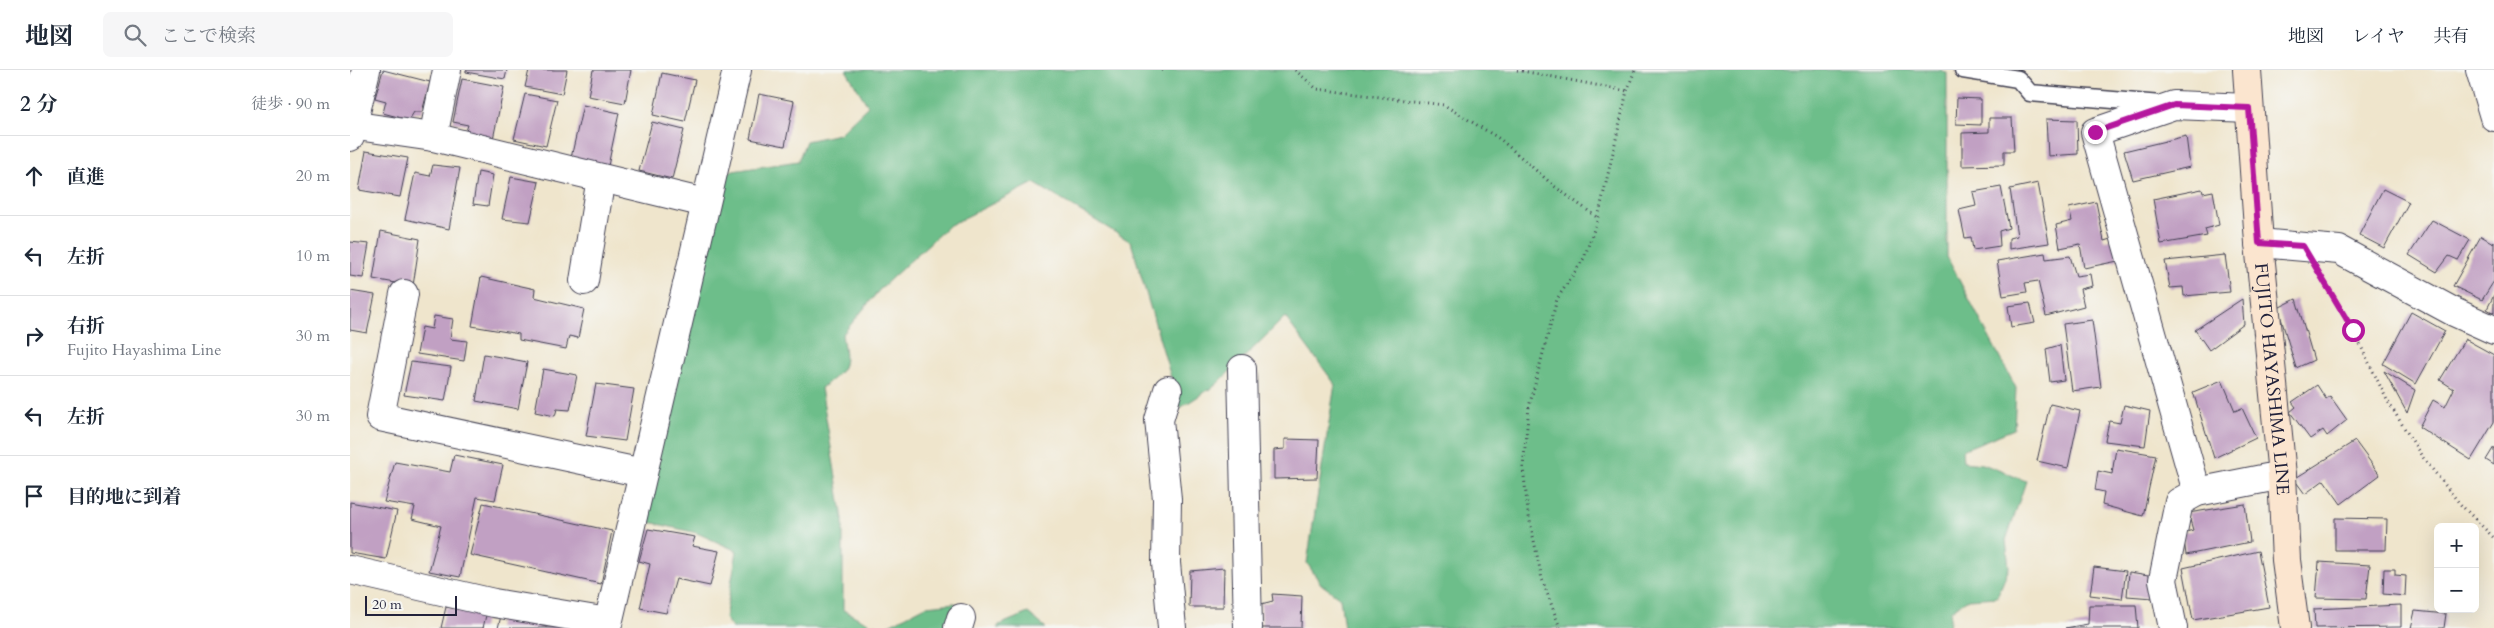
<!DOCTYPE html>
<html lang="ja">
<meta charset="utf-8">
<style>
:root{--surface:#fff;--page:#f6f6f7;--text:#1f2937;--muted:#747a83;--line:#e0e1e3}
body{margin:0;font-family:Cardo,"Noto Serif JP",serif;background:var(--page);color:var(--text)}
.controls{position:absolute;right:15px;bottom:15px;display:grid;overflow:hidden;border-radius:8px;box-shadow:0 5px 20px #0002}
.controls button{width:45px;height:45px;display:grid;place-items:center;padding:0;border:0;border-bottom:1px solid var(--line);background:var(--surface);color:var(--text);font:25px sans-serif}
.scale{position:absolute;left:15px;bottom:12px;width:92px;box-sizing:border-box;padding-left:5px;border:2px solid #22223b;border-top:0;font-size:14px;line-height:18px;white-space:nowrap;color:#22223b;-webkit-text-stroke:4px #f6f6f2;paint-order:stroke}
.stop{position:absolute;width:15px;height:15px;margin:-11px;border:4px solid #b5179e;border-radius:50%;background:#fff}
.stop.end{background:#b5179e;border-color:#fff;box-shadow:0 1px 5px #0008}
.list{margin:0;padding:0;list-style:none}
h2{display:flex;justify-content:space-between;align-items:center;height:65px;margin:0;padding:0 20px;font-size:21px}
h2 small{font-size:16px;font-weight:400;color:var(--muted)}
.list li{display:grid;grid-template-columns:32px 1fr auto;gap:15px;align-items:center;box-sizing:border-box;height:80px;padding:0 20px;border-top:1px solid var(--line)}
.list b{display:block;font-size:19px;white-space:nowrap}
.list p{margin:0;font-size:16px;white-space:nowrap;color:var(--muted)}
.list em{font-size:16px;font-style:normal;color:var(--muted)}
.icon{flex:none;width:28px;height:28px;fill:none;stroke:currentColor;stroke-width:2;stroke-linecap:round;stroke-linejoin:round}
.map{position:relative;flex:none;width:2144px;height:558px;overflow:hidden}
header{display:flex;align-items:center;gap:30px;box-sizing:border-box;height:70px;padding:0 25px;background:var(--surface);border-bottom:1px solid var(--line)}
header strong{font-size:24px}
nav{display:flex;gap:28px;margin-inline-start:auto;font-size:18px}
.search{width:350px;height:45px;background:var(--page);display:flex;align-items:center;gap:12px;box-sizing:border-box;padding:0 18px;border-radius:8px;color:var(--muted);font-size:19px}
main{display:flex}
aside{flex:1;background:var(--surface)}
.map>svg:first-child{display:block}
.forest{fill:#6dbe8a;stroke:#487062}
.building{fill:#c1a0c3}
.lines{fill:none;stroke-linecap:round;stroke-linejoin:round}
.service-casing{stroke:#413f51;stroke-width:19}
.minor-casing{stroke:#413f51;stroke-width:30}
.secondary-casing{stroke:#413f51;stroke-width:30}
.path{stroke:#413f51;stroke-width:3;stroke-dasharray:1 4;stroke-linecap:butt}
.service{stroke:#fff;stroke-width:16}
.minor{stroke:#fff;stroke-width:28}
.secondary{stroke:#fbe5cf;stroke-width:28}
.route{stroke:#b5179e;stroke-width:6}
.labels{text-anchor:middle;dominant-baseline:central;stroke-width:5;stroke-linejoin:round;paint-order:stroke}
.street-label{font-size:18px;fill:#22223b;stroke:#f6f6f2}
</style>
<header>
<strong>地図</strong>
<div class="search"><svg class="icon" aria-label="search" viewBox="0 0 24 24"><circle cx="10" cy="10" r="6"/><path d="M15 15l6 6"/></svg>ここで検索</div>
<nav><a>地図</a><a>レイヤ</a><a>共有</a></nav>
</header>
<main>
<aside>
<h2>2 分<small>徒歩 · 90 m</small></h2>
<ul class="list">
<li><svg class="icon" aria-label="ahead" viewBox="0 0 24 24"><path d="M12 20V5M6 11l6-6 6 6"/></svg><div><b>直進</b></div><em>20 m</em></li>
<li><svg class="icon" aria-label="left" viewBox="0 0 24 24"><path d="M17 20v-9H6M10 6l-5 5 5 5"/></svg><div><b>左折</b></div><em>10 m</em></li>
<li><svg class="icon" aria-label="right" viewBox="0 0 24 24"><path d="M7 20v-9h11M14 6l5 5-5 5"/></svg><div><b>右折</b><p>Fujito Hayashima Line</p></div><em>30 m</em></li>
<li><svg class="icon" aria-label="left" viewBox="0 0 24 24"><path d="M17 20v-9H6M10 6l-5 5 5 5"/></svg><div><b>左折</b></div><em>30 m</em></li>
<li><svg class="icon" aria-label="arrive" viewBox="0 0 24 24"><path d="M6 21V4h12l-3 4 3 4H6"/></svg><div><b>目的地に到着</b></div></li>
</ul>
</aside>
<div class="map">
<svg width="2144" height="558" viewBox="0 0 2144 558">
<rect width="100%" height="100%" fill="#f6f6f2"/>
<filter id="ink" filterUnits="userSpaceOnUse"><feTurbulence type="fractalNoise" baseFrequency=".02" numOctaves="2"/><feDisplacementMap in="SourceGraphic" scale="10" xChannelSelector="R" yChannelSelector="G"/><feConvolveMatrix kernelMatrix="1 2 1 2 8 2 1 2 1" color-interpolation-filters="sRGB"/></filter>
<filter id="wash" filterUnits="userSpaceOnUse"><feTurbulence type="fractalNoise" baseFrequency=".0096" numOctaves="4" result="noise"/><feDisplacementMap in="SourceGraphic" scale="20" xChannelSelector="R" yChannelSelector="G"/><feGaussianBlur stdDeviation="1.12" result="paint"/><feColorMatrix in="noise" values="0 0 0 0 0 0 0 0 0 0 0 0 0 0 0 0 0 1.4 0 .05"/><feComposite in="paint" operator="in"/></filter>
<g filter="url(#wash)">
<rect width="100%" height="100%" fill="#efe5cc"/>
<g class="forest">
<path d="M496 0H1590L1597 3V187L1666 318 1664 359 1612 380 1613 392 1633 394 1676 411 1656 470 1659 498 1647 527 1618 529 1601 540 1599 558H994L990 528 971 514 957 493 985 314 935 247 866 315 830 338 781 172 684 113 598 156 531 218 492 265C498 298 496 299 471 318L493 449V540L520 554 535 557 576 536 605 533 624 558H382L375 548 387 481 347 463 299 452 292 436 370 103 448 91 456 71 489 64 518 36Z"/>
<polygon points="678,543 696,558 647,558 649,555"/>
</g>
<g id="blocks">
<g class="building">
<polygon points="33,0 80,12 72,42 64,42 59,50 33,43 36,31 25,28"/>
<polygon points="116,0 157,0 155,9 116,2"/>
<polygon points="179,0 217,0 212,24 175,17"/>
<polygon points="243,0 281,0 275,33 238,26"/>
<polygon points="312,3 345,10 335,52 303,45"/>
<polygon points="112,9 154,17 143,69 115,64 118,55 103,52"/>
<polygon points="175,24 207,30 196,76 164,69"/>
<polygon points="409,24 444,31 435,76 400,69"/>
<polygon points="1607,28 1631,29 1631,55 1606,54"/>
<polygon points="233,35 269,43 258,96 221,88"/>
<polygon points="1639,48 1662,48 1664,81 1654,81 1654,95 1612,96 1612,63 1639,62"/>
<polygon points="1696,49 1727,50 1728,84 1698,86"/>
<polygon points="302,52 334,60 322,109 289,101"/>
<polygon points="1836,66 1840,97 1783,110 1774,81"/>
<polygon points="16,81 58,88 50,127 9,120"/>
<polygon points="83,95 110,98 99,159 55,149 65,103 80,106"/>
<polygon points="128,102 143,105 138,136 123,134"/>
<polygon points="161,107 189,112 180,152 152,149"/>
<polygon points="1688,113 1699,173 1659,179 1659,168 1667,166 1660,119"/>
<polygon points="1651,117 1659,158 1649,161 1650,176 1623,180 1621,167 1615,168 1609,140 1626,136 1623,122"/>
<polygon points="1852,119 1853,123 1863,121 1869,155 1855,159 1857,166 1811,174 1803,129"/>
<polygon points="2033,119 2059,132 2034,178 2009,165"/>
<polygon points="1746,132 1754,171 1764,168 1768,191 1734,198 1730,174 1710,178 1706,155 1722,151 1719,138"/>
<polygon points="2082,150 2120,170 2108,190 2099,186 2087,202 2059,185"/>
<polygon points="31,161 70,169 63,216 23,209"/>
<polygon points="2131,166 2143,173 2144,171 2144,211 2132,230 2103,216"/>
<polygon points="0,172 19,174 13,208 0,206"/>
<polygon points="1695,183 1696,189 1720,186 1726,206 1740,204 1742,216 1730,219 1734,236 1696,246 1688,211 1675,213 1677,222 1653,226 1647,191"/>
<polygon points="1875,185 1880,222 1834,226 1833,217 1820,218 1815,191"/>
<polygon points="131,207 185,219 184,227 234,239 228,268 219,266 216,279 169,270 169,264 122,256"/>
<polygon points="0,221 25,225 17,263 0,260"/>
<polygon points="2144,225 2144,243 2137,239"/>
<polygon points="1892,229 1894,254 1859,280 1845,260"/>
<polygon points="1946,229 1964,290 1946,298 1928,238"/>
<polygon points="1680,233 1685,253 1661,257 1658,236"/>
<polygon points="2061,242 2095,261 2066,314 2033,294"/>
<polygon points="84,246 103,249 100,269 117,271 114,291 67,284 72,257 82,259"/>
<polygon points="1742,250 1751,317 1722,321 1713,254"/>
<polygon points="2115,269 2144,285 2144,352 2121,390 2069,357 2083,330 2095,337 2104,319 2090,310"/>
<polygon points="1710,275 1714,310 1700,312 1696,279"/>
<polygon points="134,284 177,292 168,339 126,331"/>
<polygon points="61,292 101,297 95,331 54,325"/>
<polygon points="193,299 227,305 220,340 207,339 205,346 185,342"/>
<polygon points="2034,301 2065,320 2057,343"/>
<polygon points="1872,310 1885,341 1892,338 1906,368 1864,388 1843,322"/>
<polygon points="246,314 284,319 275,371 236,366"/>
<polygon points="1967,315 1976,329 1980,326 1997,350 1977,366 1973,360 1960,369 1940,342 1946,337 1942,332"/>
<polygon points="1700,334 1730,341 1718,398 1687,391"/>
<polygon points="1774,335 1800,341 1795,376 1755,371 1759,351 1770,353"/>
<polygon points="935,369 969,370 967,408 924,409 924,380 935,379"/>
<polygon points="2005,371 2030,405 1991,434 1974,410 1955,424 1944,409"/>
<polygon points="2144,377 2144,395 2136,390"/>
<polygon points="1766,378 1806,385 1793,446 1752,435 1754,422 1745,420 1748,401 1762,404"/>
<polygon points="104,385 153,395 145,430 127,427 110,507 79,501 91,456 62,449 65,437 34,432 45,392 100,402"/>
<polygon points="0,432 47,441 36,489 0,483"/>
<polygon points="133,433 262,461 251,514 120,485"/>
<polygon points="1895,434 1900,472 1836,485 1833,463 1843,460 1838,443"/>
<polygon points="1985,448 2037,449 2036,480 1985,480"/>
<polygon points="298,459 345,467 342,476 369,481 360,516 326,509 316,543 290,538 300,494 289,491"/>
<polygon points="1908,481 1919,537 1843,550 1833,498"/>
<polygon points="1969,492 2020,495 2016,529 1966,528"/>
<polygon points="1744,497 1776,501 1772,529 1740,525"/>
<polygon points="874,498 873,537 839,537 840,501"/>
<polygon points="2034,499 2045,499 2045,505 2056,506 2055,526 2033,524"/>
<polygon points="1779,502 1805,506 1803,528 1777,526"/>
<polygon points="922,524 952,526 951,558 912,558 911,534 923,531"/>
<polygon points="1739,535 1786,535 1788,558 1715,558 1738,554"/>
<polygon points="2051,535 2051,557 1965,558 1964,539"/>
<polygon points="114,536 137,541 133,558 91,558 96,537 113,540"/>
<polygon points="2065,541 2096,544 2094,558 2061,558"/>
<polygon points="151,546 197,557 198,553 218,558 148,558"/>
</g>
</g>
</g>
<g filter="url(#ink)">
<use href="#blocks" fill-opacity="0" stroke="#413f51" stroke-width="1"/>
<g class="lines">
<g class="service-casing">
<polyline id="service" points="1613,0 1668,9 1680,23 1811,34"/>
</g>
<g class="minor-casing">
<g id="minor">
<polyline points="2130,0 2144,47"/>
<polyline points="0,55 83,67 355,133"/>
<polyline points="0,67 16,0"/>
<polyline points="83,67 97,0"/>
<polyline points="1909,173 1989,180 2104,242 2144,260"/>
<polyline points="234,211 251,108"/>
<polyline points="54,224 30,347 293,403"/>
<polyline points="892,299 898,558"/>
<polyline points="818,320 809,350 817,429 816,493 822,558"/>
<polyline points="1847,422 1745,62 1824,35 1899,38"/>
<polyline points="0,500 144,533 258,552"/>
<polyline points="257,558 387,0"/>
<polyline points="608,558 611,548"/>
<polyline points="1823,558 1813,510 1829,432 1847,422 1932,405"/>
</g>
</g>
<g class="secondary-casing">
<g id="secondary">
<path id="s1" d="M1897 0 1909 173 1932 405 1936 490 1945 558"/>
</g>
</g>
<g class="path">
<polyline points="812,0 814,0"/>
<polyline points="945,0 967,19 1094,35 1150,69 1204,116 1248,148"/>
<polyline points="1167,0 1277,21"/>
<polyline points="1973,209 2003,260 2037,330 2071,385 2110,434 2144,468"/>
<polyline points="1210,558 1192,509 1178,442 1173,397 1179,337 1207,229 1234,188 1248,148 1277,21 1285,0"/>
</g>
<use href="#service" class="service"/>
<use href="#minor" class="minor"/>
<use href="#secondary" class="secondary"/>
</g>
</g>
<g class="lines" filter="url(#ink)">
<polyline class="route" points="1745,62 1824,35 1899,38 1909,173 1953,176 2003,260"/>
</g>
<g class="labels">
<g class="street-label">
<text stroke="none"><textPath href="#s1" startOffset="310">FUJITO HAYASHIMA LINE</textPath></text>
</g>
</g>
</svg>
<div class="controls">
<button>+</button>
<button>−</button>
</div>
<div class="scale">20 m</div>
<div class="stop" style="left:2003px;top:260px"></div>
<div class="stop end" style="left:1745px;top:62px"></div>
</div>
</main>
